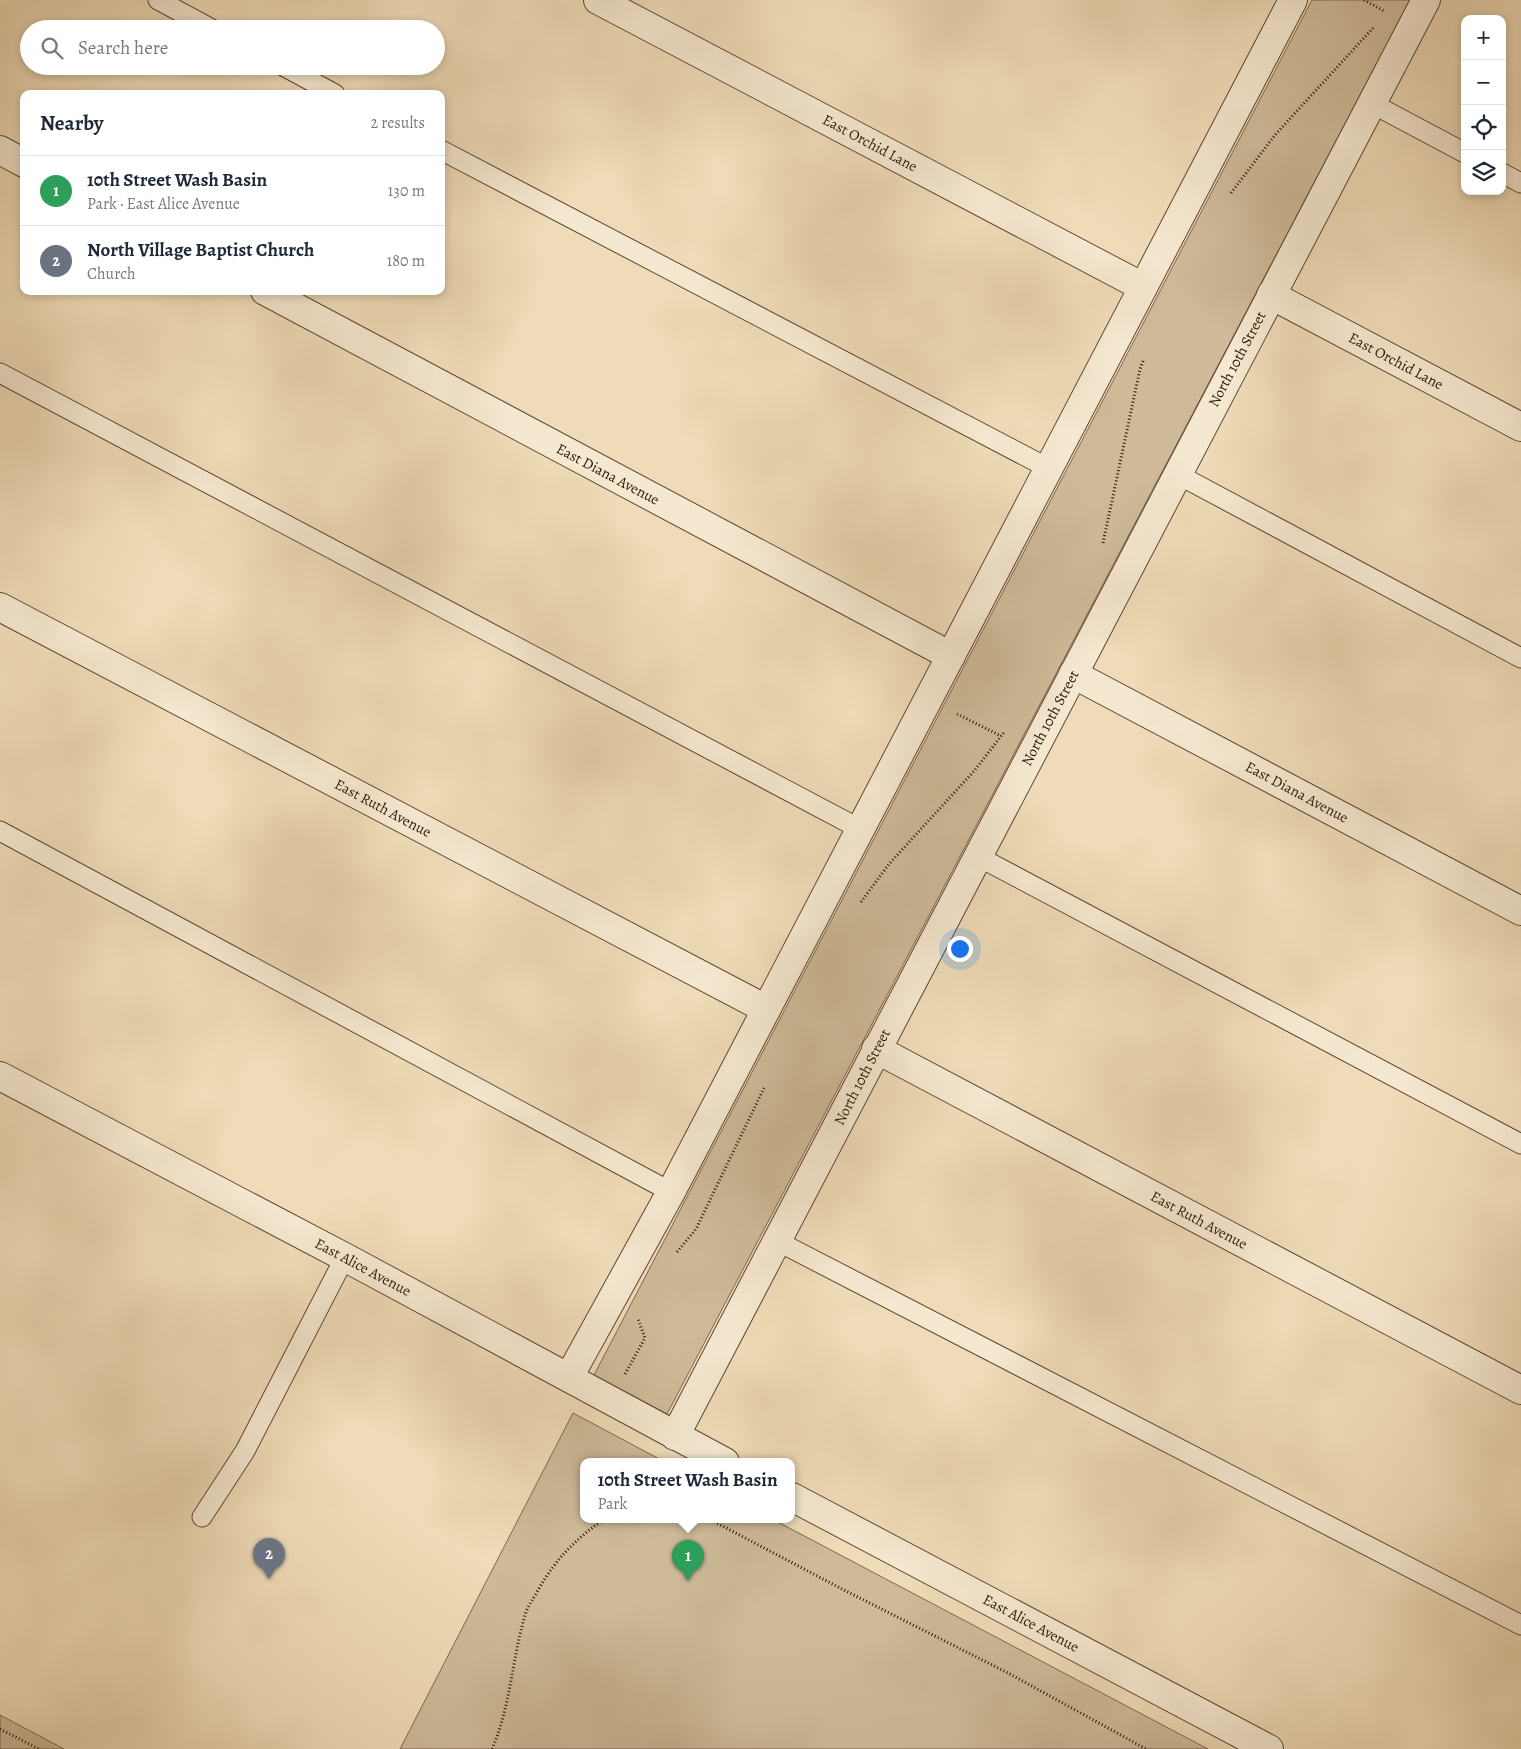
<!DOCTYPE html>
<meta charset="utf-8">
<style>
:root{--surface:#fff;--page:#f6f6f7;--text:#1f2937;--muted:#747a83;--line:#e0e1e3;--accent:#0f766e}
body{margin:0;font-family:Alegreya,serif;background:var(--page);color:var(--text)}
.controls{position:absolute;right:15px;top:15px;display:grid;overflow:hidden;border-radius:10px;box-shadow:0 2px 8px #0003}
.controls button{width:45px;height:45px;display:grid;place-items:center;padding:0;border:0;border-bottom:1px solid var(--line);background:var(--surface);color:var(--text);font:25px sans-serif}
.you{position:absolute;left:959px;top:948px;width:18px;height:18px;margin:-12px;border:4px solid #fff;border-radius:50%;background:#1a73e8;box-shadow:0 0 0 8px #1a73e833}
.badge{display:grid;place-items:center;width:32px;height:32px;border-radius:50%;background:var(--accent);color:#fff;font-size:16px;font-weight:700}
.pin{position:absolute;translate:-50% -41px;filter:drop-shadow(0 1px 2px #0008)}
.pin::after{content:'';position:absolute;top:26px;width:18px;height:15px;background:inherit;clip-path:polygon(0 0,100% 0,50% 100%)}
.popup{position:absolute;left:580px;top:1458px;width:215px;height:65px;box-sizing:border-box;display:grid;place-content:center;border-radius:10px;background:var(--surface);filter:drop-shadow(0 1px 4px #0005);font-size:16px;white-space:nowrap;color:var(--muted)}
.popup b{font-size:19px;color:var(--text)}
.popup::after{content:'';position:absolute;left:50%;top:100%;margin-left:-10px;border:10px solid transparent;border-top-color:var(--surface)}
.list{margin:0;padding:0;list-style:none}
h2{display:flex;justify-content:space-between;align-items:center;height:65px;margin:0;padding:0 20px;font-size:21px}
h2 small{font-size:16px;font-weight:400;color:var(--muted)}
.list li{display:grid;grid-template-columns:32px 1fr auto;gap:15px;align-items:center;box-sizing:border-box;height:70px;padding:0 20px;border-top:1px solid var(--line)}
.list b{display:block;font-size:19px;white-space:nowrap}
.list p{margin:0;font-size:16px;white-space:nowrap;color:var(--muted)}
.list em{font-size:16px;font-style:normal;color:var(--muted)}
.icon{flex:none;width:28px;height:28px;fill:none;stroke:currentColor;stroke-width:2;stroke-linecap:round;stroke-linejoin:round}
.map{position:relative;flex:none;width:1521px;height:1749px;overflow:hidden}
.search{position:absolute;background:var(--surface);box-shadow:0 2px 8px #0003;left:20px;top:20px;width:425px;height:55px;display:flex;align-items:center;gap:12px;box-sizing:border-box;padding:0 18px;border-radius:28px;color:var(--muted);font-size:19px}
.panel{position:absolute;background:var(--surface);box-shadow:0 2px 8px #0003;left:20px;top:90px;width:425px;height:205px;border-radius:10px}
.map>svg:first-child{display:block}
.green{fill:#ceba99;stroke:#7e6850}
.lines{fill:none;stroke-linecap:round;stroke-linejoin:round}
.service-casing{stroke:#5f4732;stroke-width:21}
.minor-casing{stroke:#5f4732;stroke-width:30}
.path{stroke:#2f1606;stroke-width:3;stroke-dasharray:1 2.5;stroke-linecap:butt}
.service{stroke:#f5e8d0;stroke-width:19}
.minor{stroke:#f5e8d0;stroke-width:28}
.labels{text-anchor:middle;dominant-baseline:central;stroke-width:5;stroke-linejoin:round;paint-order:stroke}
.street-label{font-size:15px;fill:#2f1606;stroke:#f5e8d0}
</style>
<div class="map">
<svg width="1521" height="1749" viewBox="0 0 1521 1749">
<rect width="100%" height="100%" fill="#efdbb7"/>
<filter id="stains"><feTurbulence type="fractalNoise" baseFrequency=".004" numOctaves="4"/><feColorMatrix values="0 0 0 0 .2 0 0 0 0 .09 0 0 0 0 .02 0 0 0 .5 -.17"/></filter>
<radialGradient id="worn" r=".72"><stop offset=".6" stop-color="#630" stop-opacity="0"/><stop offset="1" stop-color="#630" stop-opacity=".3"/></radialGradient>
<g class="green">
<polygon points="1312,0 1410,0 667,1414 594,1375"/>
<polygon points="573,1413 665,1462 584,1462 584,1520 774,1520 1208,1749 400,1749"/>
<polygon points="0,1715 64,1749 0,1749"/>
</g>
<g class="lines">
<g class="service-casing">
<g id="service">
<polyline points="158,0 212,29"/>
<polyline points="283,66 335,94"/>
<polyline points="1371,103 1465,153"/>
<polyline points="441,150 1048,468"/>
<polyline points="1502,173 1521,183"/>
<polyline points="0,373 860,829"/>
<polyline points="1177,474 1521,658"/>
<polyline points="0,831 671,1192"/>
<polyline points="977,856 1521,1144"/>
<polyline points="777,1241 1521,1625"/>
<polyline points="202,1517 245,1451 345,1257"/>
</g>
</g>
<g class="minor-casing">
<g id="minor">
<polyline points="598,0 1143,287"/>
<polyline points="0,150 24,163"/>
<polyline points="265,291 951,656"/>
<polyline points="1271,295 1521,427"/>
<polyline points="0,607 766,1009"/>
<polyline points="1073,674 1521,911"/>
<polyline points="876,1049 1521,1390"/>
<polyline points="0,1076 350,1260 725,1462"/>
<polyline points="569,1377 671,1192 1293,0"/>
<polyline points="675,1436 1426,0"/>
<polyline points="792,1497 1269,1749"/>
</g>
</g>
<g class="path">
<polyline points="1364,0 1384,11"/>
<polyline points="1231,193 1275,135 1374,27"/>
<polyline points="1103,543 1140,369 1144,359"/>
<polyline points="957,714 1001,736"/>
<polyline points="861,902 889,864 975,770 1005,731"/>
<polyline points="677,1252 696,1229 764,1088"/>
<polyline points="625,1374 645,1338 638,1319"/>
<polyline points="711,1520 842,1589 1010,1674 1146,1749"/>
<polyline points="0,1729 39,1749"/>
<path d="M492 1749C511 1706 512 1657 526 1612 529 1605 533 1599 537 1592 555 1560 573 1541 603 1520"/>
</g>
<use href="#service" class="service"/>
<use href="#minor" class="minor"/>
</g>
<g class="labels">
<g class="street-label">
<text transform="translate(870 143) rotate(28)">East Orchid Lane</text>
<text transform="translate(1237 359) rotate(-62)">North 10th Street</text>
<text transform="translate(1396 361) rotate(28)">East Orchid Lane</text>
<text transform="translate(608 474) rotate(28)">East Diana Avenue</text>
<text transform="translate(1050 718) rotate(-62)">North 10th Street</text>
<text transform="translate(1297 792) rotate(28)">East Diana Avenue</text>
<text transform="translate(383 808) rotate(28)">East Ruth Avenue</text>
<text transform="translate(862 1077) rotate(-63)">North 10th Street</text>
<text transform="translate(1199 1220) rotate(28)">East Ruth Avenue</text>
<text transform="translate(363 1267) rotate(28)">East Alice Avenue</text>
<text transform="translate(1031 1623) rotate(28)">East Alice Avenue</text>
</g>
</g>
<rect width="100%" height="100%" filter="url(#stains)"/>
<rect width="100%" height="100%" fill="url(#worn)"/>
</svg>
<div class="controls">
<button>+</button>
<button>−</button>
<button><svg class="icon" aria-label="locate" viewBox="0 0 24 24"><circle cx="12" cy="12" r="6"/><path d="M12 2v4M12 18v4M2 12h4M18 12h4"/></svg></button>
<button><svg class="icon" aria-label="layers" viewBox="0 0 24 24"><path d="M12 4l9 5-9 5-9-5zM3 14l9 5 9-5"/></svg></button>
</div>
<div class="you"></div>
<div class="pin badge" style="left:688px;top:1581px;background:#2e9e5b">1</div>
<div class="popup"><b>10th Street Wash Basin</b>Park</div>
<div class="pin badge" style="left:269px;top:1579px;background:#6b7280">2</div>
<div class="search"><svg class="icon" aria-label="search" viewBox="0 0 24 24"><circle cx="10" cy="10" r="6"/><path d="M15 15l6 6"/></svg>Search here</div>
<section class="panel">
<h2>Nearby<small>2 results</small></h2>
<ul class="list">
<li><span class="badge" style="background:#2e9e5b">1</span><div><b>10th Street Wash Basin</b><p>Park · East Alice Avenue</p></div><em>130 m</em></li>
<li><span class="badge" style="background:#6b7280">2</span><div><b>North Village Baptist Church</b><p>Church</p></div><em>180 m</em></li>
</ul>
</section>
</div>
